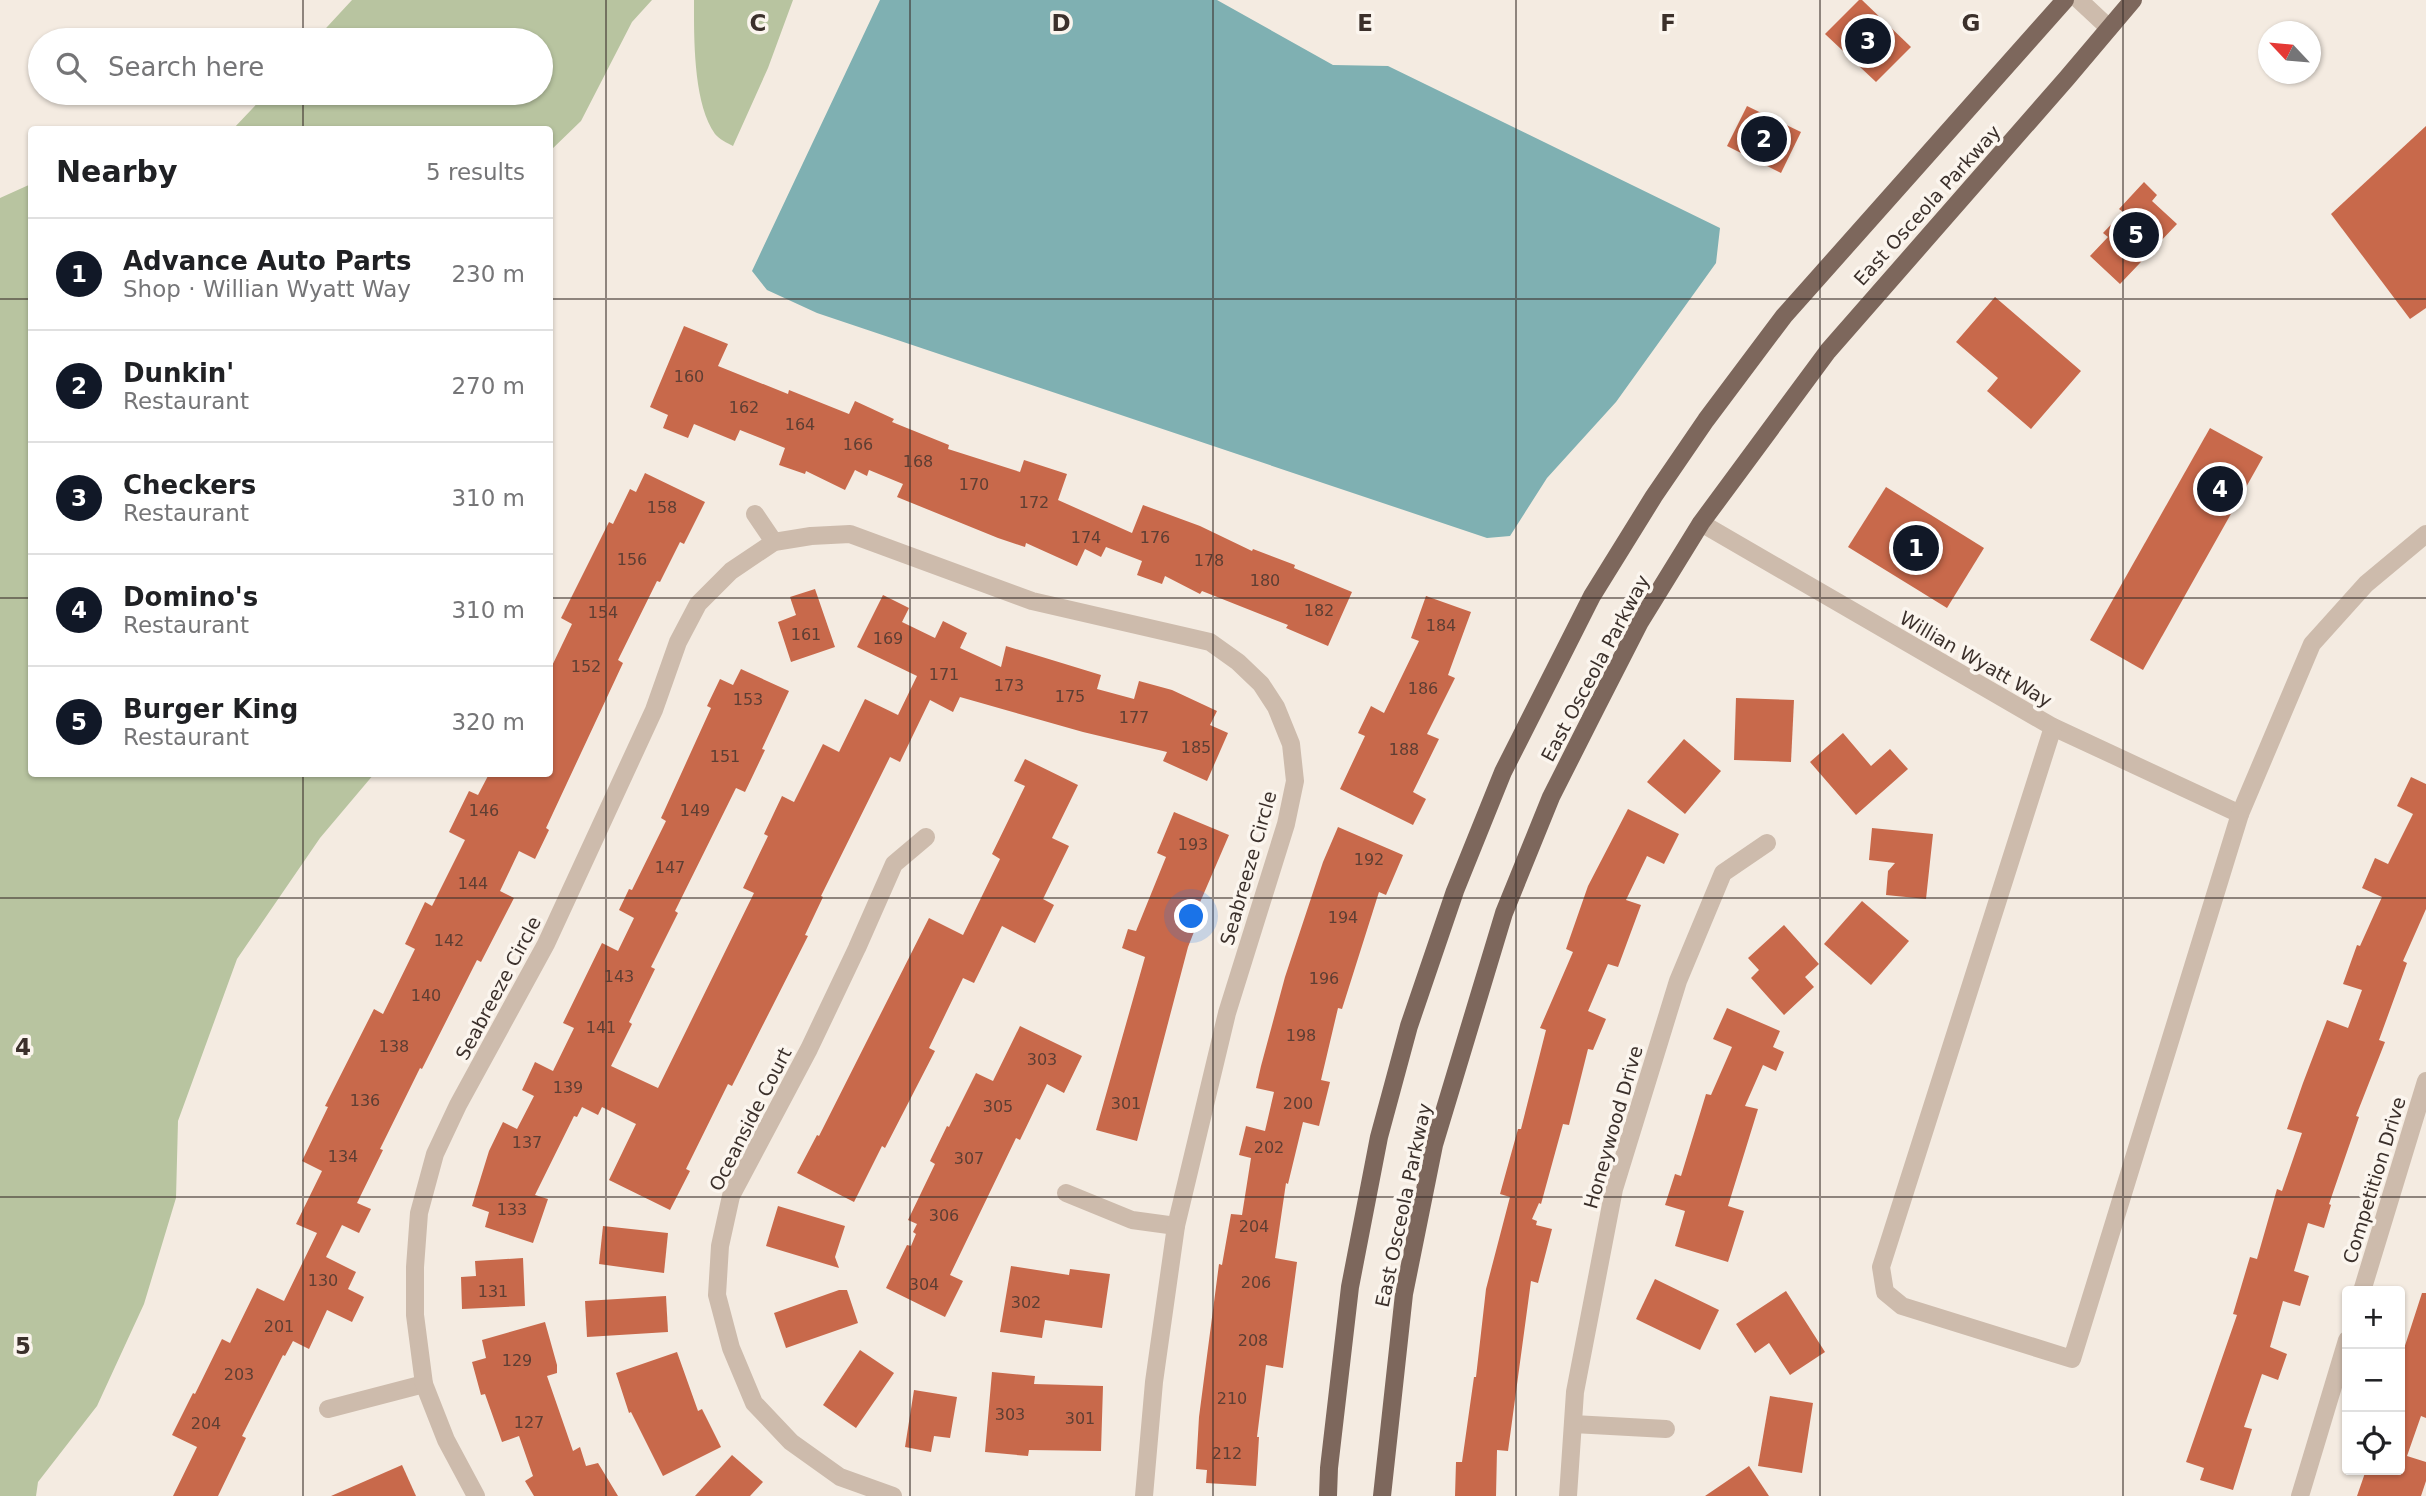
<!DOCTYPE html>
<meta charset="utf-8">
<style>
:root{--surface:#fff;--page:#f6f6f6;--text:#202124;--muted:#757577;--line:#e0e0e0;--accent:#111827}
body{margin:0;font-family:"DejaVu Sans",sans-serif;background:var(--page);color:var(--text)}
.controls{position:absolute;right:21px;bottom:21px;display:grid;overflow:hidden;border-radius:7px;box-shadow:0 2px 5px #0004}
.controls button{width:63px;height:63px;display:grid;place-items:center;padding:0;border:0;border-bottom:2px solid var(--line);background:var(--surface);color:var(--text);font:35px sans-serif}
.compass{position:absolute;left:2258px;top:21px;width:63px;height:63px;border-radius:50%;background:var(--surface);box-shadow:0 2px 5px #0004;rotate:296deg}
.you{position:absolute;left:1192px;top:917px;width:24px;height:24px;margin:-18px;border:5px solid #fff;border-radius:50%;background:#1a73e8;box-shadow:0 0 0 10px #1a73e833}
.badge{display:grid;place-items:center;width:46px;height:46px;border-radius:50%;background:var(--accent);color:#fff;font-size:23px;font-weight:700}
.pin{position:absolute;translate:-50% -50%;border:4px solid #fff;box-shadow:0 2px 7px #0006}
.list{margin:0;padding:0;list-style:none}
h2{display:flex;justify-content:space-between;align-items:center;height:91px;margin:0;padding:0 28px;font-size:30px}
h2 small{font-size:23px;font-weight:400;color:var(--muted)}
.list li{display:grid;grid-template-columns:46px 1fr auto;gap:21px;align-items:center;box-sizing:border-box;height:112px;padding:0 28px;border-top:2px solid var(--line)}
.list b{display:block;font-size:26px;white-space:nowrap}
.list p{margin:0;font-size:23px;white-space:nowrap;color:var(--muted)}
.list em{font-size:23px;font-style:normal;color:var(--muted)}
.icon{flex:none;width:38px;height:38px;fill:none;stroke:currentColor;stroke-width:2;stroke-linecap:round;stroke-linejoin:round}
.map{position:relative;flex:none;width:2426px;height:1496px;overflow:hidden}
.search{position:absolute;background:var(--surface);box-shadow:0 2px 5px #0004;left:28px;top:28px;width:525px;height:77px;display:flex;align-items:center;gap:18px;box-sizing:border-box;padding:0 24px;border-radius:38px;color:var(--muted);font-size:26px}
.panel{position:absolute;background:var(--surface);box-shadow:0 2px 5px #0004;left:28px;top:126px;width:525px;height:651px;border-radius:7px}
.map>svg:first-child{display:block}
.green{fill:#b8c4a0}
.water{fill:#7fb0b2}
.building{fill:#c8694b}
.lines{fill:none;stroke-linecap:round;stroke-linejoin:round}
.street{stroke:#cdbbac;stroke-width:18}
.primary{stroke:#7d675c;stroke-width:18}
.grid{fill:none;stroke:#3b302b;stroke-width:2;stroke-opacity:0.55}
.labels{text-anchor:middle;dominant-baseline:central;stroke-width:7;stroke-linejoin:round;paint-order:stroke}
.number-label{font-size:16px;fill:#5e3e33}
.street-label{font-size:19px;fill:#3b302b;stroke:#fbf5ee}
.grid-label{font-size:23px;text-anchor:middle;font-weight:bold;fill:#3b302b;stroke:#fbf5ee;stroke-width:7;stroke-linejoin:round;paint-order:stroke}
</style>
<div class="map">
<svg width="2426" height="1496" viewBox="0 0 2426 1496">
<rect width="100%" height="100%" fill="#f4ebe1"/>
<g class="green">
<polygon points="352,0 652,0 632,22 581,121 550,151 550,130 233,129 267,93 541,93 541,40 315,40"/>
<path d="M694 0H793L768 68 733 146C727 143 719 139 715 134 693 103 694 37 694 0Z"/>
<polygon points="31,184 32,774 374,774 320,838 237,959 178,1121 176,1198 144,1304 97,1406 38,1482 36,1496 0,1496 0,198"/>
</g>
<polygon class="water" points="880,0 1217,0 1333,65 1388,66 1720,228 1716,263 1616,402 1547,478 1510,536 1487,538 817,313 767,290 752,271"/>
<g class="building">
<polygon points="1859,0 1862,0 1911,47 1876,82 1825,34"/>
<polygon points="1747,106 1801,132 1781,173 1727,146"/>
<polygon points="2426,126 2426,308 2410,319 2331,214"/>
<polygon points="2144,182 2157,195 2152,201 2177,224 2120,284 2090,256 2108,237 2103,233 2123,212 2119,209"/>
<polygon points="1995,297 2081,371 2031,429 1987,391 1998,378 1956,342"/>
<polygon points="684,326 728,344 718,366 788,394 789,390 849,414 855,401 894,419 892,422 949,445 948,449 1020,472 1024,460 1067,474 1058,500 1132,533 1143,505 1200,526 1252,551 1253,549 1295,565 1294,568 1352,592 1328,646 1286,628 1288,625 1202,591 1200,594 1165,576 1162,584 1137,575 1142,561 1106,547 1101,557 1085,549 1077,566 1026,543 1025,547 998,538 897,497 903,484 869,470 867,476 855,470 845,490 806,471 805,474 779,465 785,448 740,430 735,441 694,424 688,438 663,428 668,415 650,407"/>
<polygon points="2210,428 2263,457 2143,670 2090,640"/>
<polygon points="645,473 705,502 684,544 680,542 660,582 657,581 618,660 623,663 546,828 549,830 535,859 519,851 500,891 514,898 481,962 477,960 422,1069 420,1068 380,1149 383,1150 357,1203 371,1209 359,1233 342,1225 326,1257 356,1272 348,1289 364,1297 352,1322 327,1310 309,1349 293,1341 285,1356 283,1355 242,1436 246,1438 218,1496 173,1496 197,1447 172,1435 193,1393 195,1394 222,1339 230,1343 257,1288 284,1301 317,1233 296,1224 322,1171 302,1161 328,1107 325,1106 374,1009 383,1014 415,949 405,944 425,902 432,906 465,840 449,832 469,791 478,795 489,774 550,774 550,670 572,624 561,618 609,522 613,524 630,489 636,492"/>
<polygon points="1886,487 1984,548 1947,608 1848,547"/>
<polygon points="815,589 835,647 791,662 778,622 796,615 790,597"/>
<polygon points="883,595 909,608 902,622 935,638 943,621 967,633 960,648 1001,667 1006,646 1101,675 1097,689 1134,699 1139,681 1172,690 1217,711 1210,725 1228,733 1207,781 1163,761 1167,752 1083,732 960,697 953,712 930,700 900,762 890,757 821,896 823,897 805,935 808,936 732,1086 728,1084 686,1169 690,1171 670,1210 609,1180 636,1124 602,1107 598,1115 582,1107 577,1117 574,1116 535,1195 548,1199 533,1243 485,1227 489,1212 472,1206 489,1151 503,1122 517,1129 534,1096 522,1090 535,1062 553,1071 574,1028 563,1023 602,943 618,951 634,918 619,910 629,889 632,890 666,821 661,818 711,708 707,706 720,679 733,685 741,669 789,691 762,749 765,750 745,792 736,788 675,911 678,913 651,967 655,969 629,1022 632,1024 611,1066 658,1088 754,893 743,888 768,836 764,834 782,796 794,802 823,744 839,752 865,699 898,715 917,676 857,647"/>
<polygon points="1426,596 1471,612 1448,675 1455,678 1427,734 1439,739 1413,792 1426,799 1413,825 1340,789 1365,736 1358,733 1371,706 1384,713 1419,641 1411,638"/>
<polygon points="1736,698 1794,700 1791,762 1734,760"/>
<polygon points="1843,733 1871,766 1890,749 1908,769 1856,815 1810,762"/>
<polygon points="1684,739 1721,771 1685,814 1647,782"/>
<polygon points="1025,759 1078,785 1052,838 1069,846 1043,899 1054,905 1035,943 1002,926 974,983 963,978 929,1048 935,1051 885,1148 882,1146 854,1202 797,1173 817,1135 819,1136 929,918 963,935 1000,859 992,854 1025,786 1014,781"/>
<polygon points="2411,777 2426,784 2426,909 2403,961 2407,963 2379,1040 2385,1042 2356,1116 2359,1117 2329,1204 2331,1205 2324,1228 2308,1223 2294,1271 2309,1276 2300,1306 2283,1301 2270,1347 2287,1354 2278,1380 2262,1374 2244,1427 2252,1429 2233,1490 2200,1480 2204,1468 2186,1462 2237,1315 2233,1314 2250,1257 2257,1259 2277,1189 2282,1191 2302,1133 2287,1129 2303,1083 2327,1020 2348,1028 2362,990 2343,984 2357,945 2360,946 2382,897 2362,888 2375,858 2388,864 2413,814 2397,806"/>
<polygon points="1628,809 1679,834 1664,864 1647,856 1626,900 1641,905 1618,967 1608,964 1588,1011 1606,1019 1593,1050 1588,1049 1569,1125 1563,1124 1541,1204 1539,1203 1532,1219 1537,1221 1536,1225 1552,1229 1538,1283 1531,1281 1508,1451 1497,1450 1496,1496 1455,1496 1456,1462 1462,1462 1474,1377 1476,1377 1486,1289 1510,1197 1500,1194 1518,1129 1521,1129 1546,1030 1540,1028 1573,952 1566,949 1588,886"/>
<polygon points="1174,812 1229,835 1198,907 1203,909 1188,947 1137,1141 1096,1130 1145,957 1122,948 1128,929 1136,931 1166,857 1157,853"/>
<polygon points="1338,827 1403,855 1386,895 1379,892 1342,1009 1338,1008 1321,1080 1330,1082 1319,1126 1303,1122 1288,1184 1286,1183 1275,1258 1297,1262 1283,1368 1266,1365 1257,1437 1259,1437 1256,1486 1206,1483 1207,1470 1196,1469 1199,1417 1219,1264 1222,1265 1231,1214 1242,1215 1251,1158 1239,1155 1246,1126 1265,1131 1274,1092 1256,1088 1261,1066 1285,977 1323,862"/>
<polygon points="1872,828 1933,834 1926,899 1886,895 1888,871 1895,863 1869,860"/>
<polygon points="1862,901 1909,941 1871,985 1824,944"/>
<polygon points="1784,925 1819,964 1805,977 1814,987 1784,1015 1751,978 1759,970 1748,958"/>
<polygon points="1727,1008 1780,1031 1773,1047 1784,1052 1776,1071 1763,1065 1745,1106 1758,1109 1728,1206 1744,1211 1728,1262 1675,1246 1685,1211 1665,1205 1675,1174 1681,1176 1706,1094 1711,1095 1732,1047 1713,1039"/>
<polygon points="1020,1026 1082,1056 1064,1093 1047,1084 1020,1140 1016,1138 950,1275 963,1281 945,1317 886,1288 907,1245 911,1246 916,1234 913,1232 917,1224 908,1220 935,1164 930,1161 947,1126 949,1127 976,1073 993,1081"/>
<polygon points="778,1206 845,1226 835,1257 839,1268 766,1246"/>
<polygon points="603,1226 668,1233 664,1273 599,1264"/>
<polygon points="523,1258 525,1306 462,1309 461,1277 476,1276 475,1261"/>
<polygon points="1011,1266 1069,1275 1070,1269 1110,1274 1102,1328 1045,1320 1042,1338 1000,1332"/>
<polygon points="1655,1279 1719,1310 1700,1350 1636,1319"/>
<polygon points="839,1290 847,1290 858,1323 786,1348 774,1313"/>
<polygon points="1786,1291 1825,1352 1790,1375 1769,1343 1755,1353 1736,1324"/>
<polygon points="2422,1293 2426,1293 2426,1418 2421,1416 2407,1456 2426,1462 2426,1481 2421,1496 2357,1496 2366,1470 2400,1470 2400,1361"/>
<polygon points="666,1296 668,1332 587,1337 585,1301"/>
<polygon points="545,1322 557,1365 557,1373 547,1376 573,1451 580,1447 586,1466 598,1463 618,1496 534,1496 525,1481 533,1476 519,1436 502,1442 485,1394 481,1395 472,1362 486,1358 482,1340"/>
<polygon points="860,1350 894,1373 856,1428 823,1405"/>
<polygon points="677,1352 698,1411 702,1409 721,1447 663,1476 631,1412 629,1413 616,1373"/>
<polygon points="992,1372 1035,1376 1034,1384 1103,1386 1101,1451 1029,1450 1028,1456 985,1452"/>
<polygon points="914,1390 957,1397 950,1438 934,1436 931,1452 905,1447"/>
<polygon points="1770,1396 1813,1403 1802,1473 1758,1466"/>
<polygon points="732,1455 763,1482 750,1496 695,1496"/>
<polygon points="402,1465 416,1496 331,1496"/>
<polygon points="1749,1466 1769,1496 1705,1496"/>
</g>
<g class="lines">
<g class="street">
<polyline points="2079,0 2109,28"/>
<polyline points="755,514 774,542"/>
<polyline points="1701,523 2053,727 2240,814"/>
<polyline points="2053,727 1881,1267 1885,1292 1902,1306 2072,1359 2240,814 2312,644 2366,584 2426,534"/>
<polyline points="1066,1193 1132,1220 1176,1226"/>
<polyline points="2362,1291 2426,1081"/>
<polyline points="328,1409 424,1384"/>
<polyline points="1573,1424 1666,1429"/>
<polyline points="476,1496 446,1440 424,1384 415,1315 415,1267 419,1213 435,1154 458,1105 546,944 654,710 678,642 698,604 731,571 774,542 811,536 850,534 1032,601 1210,642 1238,662 1261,684 1276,707 1291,744 1295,781 1286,824 1227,1013 1176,1226 1154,1382 1144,1496"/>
<polyline points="893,1496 840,1477 791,1442 754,1403 731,1348 717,1295 720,1246 731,1196 809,1049 857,948 894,864 926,837"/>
<polyline points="1568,1496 1575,1392 1614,1189 1678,981 1723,873 1767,843"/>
<polyline points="2300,1496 2347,1340"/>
</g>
<g class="primary">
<polyline points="1328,1496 1329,1468 1350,1287 1379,1137 1409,1026 1455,891 1503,772 1592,596 1654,496 1706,420 1784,316 2065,0"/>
<polyline points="1382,1496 1404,1294 1434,1145 1504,913 1551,797 1596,708 1640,622 1701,523 1828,351 2067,78 2133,0"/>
</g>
</g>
<path class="grid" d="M303 0V40M606 0V1496M910 0V1496M1213 0V1496M1516 0V1496M1820 0V1496M2123 0V1496M303 93V130M0 299H32M550 299H2426M0 598H32M550 598H2426M303 774V1496M0 898H2426M0 1197H2426"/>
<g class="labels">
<g class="number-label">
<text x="689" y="376">160</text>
<text x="744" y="407">162</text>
<text x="800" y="424">164</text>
<text x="858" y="444">166</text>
<text x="918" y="461">168</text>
<text x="974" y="484">170</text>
<text x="1034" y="502">172</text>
<text x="662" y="507">158</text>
<text x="1086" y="537">174</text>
<text x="1155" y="537">176</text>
<text x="632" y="559">156</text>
<text x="1209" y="560">178</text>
<text x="1265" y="580">180</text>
<text x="1319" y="610">182</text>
<text x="603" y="612">154</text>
<text x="1441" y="625">184</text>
<text x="806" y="634">161</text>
<text x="888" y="638">169</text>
<text x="586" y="666">152</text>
<text x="944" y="674">171</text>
<text x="1009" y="685">173</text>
<text x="1423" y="688">186</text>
<text x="1070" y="696">175</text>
<text x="748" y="699">153</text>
<text x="1134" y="717">177</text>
<text x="1196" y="747">185</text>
<text x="1404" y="749">188</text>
<text x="725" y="756">151</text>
<text x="484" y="810">146</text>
<text x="695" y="810">149</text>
<text x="1193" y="844">193</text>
<text x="1369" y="859">192</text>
<text x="670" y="867">147</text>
<text x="473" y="883">144</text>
<text x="1343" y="917">194</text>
<text x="449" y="940">142</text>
<text x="619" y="976">143</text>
<text x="1324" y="978">196</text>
<text x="426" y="995">140</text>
<text x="601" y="1027">141</text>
<text x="1301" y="1035">198</text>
<text x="394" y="1046">138</text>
<text x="1042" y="1059">303</text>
<text x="568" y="1087">139</text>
<text x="365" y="1100">136</text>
<text x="1126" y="1103">301</text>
<text x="1298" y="1103">200</text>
<text x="998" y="1106">305</text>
<text x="527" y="1142">137</text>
<text x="1269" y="1147">202</text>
<text x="343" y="1156">134</text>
<text x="969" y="1158">307</text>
<text x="512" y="1209">133</text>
<text x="944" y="1215">306</text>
<text x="1254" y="1226">204</text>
<text x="323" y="1280">130</text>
<text x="1256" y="1282">206</text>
<text x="924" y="1284">304</text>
<text x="493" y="1291">131</text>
<text x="1026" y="1302">302</text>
<text x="279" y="1326">201</text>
<text x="1253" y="1340">208</text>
<text x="517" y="1360">129</text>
<text x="239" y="1374">203</text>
<text x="1232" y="1398">210</text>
<text x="1010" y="1414">303</text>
<text x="1080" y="1418">301</text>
<text x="529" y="1422">127</text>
<text x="206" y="1423">204</text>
<text x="1227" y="1453">212</text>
</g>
<g class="street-label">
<text transform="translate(1927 205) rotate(-48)">East Osceola Parkway</text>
<text transform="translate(1976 659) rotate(30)">Willian Wyatt Way</text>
<text transform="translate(1595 668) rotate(-62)">East Osceola Parkway</text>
<text transform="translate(1248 868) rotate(-74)">Seabreeze Circle</text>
<text transform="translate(498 988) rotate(-62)">Seabreeze Circle</text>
<text transform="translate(750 1119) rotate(-63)">Oceanside Court</text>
<text transform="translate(1613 1127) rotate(-74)">Honeywood Drive</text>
<text transform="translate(2374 1180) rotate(-73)">Competition Drive</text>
<text transform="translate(1403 1205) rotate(-78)">East Osceola Parkway</text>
</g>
</g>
<g class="grid-label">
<text x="758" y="31">C</text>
<text x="1061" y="31">D</text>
<text x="1365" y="31">E</text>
<text x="1668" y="31">F</text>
<text x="1971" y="31">G</text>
<text x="23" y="1055">4</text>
<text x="23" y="1354">5</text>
</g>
</svg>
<div class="controls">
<button>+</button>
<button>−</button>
<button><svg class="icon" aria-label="locate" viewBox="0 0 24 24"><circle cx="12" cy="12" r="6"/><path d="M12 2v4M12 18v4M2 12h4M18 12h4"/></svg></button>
</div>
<svg class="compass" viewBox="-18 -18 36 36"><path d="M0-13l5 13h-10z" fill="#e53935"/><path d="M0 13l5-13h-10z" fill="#757577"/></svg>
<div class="you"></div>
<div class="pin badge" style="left:1916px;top:548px">1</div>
<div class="pin badge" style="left:1764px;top:139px">2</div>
<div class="pin badge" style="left:1868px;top:41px">3</div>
<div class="pin badge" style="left:2220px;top:489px">4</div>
<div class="pin badge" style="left:2136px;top:235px">5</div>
<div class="search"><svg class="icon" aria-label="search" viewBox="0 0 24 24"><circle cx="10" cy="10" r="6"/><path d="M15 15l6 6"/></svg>Search here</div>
<section class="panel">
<h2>Nearby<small>5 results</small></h2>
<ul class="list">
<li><span class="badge">1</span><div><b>Advance Auto Parts</b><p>Shop · Willian Wyatt Way</p></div><em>230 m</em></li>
<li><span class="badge">2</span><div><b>Dunkin'</b><p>Restaurant</p></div><em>270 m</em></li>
<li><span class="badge">3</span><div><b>Checkers</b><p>Restaurant</p></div><em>310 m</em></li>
<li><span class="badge">4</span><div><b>Domino's</b><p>Restaurant</p></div><em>310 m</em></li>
<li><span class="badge">5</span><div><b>Burger King</b><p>Restaurant</p></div><em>320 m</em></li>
</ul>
</section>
</div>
